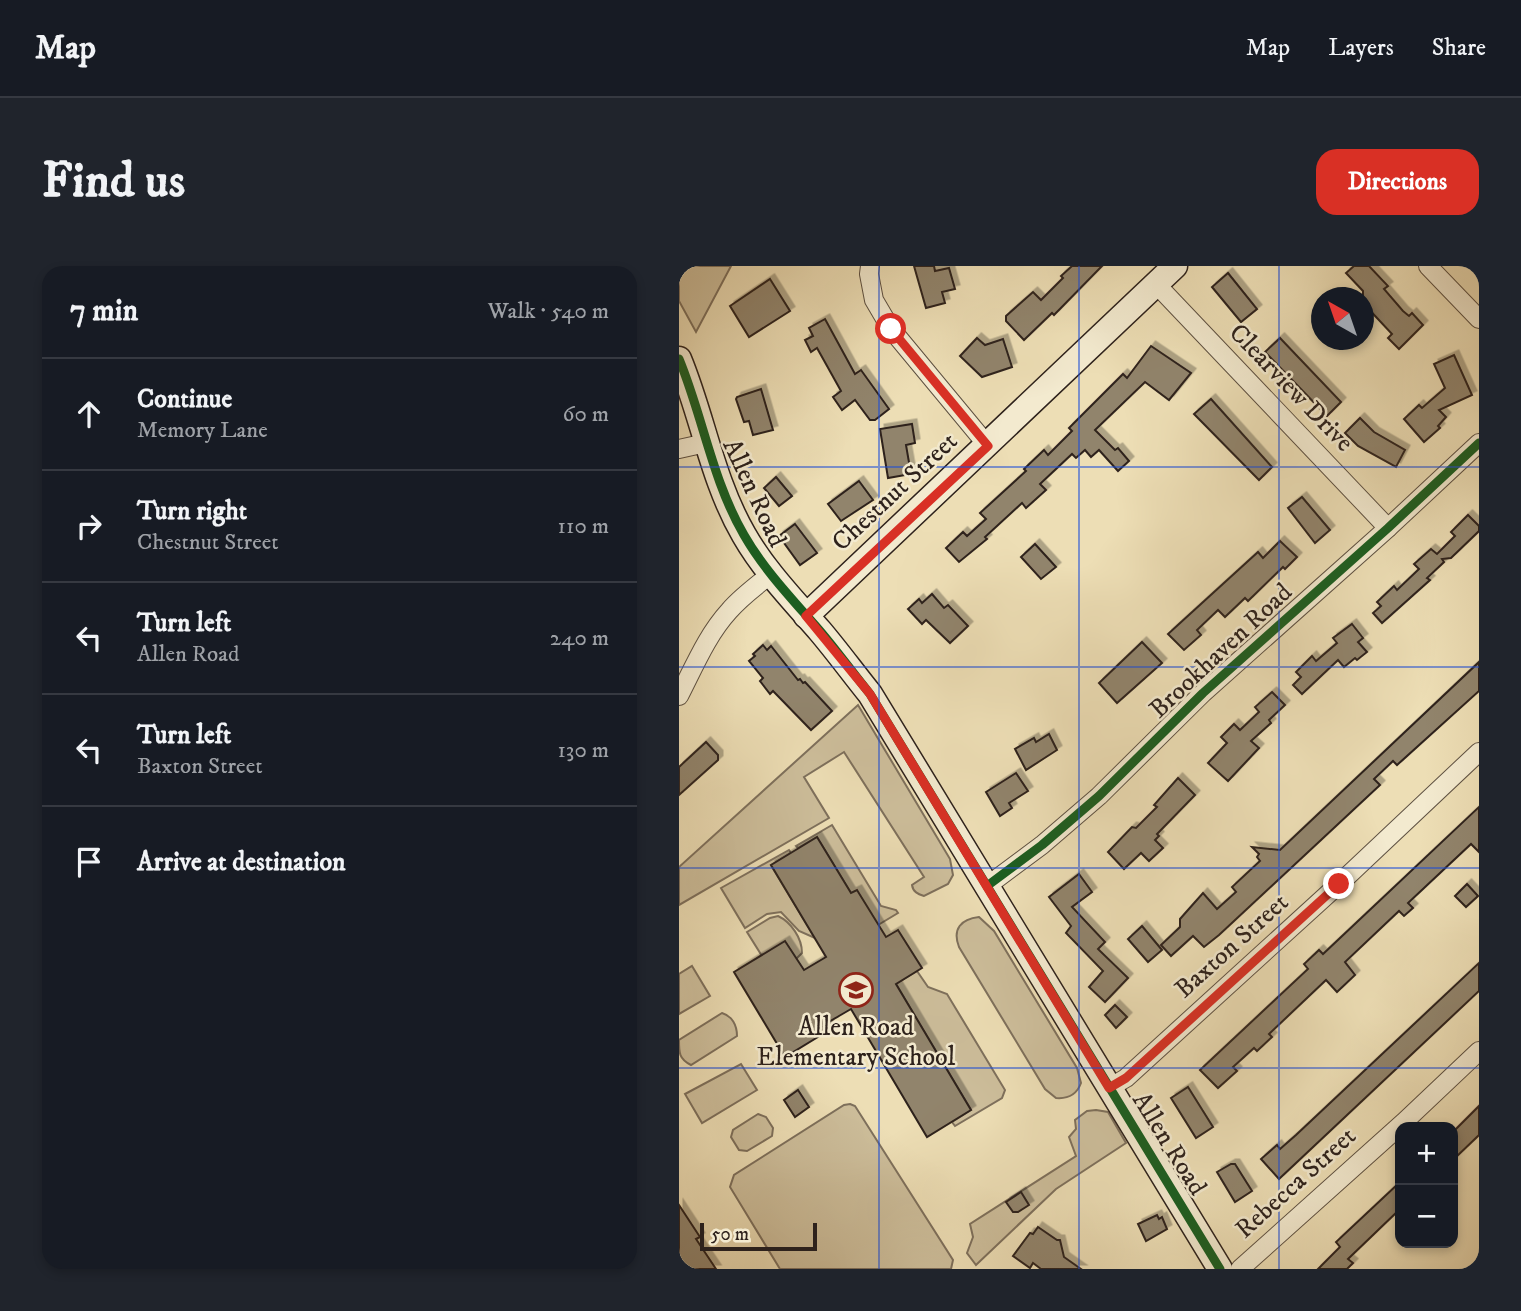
<!DOCTYPE html>
<meta charset="utf-8">
<style>
:root{--surface:#171b24;--page:#20242c;--text:#f1f3f6;--muted:#9ea1a6;--line:#363941;--accent:#d93025}
body{margin:0;font-family:"IM FELL DW Pica",serif;background:var(--page);color:var(--text)}
.controls{position:absolute;right:21px;bottom:21px;display:grid;overflow:hidden;border-radius:14px;box-shadow:0 4px 10px #0003}
.controls button{width:63px;height:63px;display:grid;place-items:center;padding:0;border:0;border-bottom:2px solid var(--line);background:var(--surface);color:var(--text);font:35px sans-serif}
.compass{position:absolute;left:632px;top:21px;width:63px;height:63px;border-radius:50%;background:var(--surface);box-shadow:0 4px 10px #0003;rotate:320deg}
.scale{position:absolute;left:21px;bottom:18px;width:117px;box-sizing:border-box;padding-left:7px;border:4px solid #2e221c;border-top:0;font-size:19px;line-height:24px;white-space:nowrap;color:#2e221c;-webkit-text-stroke:5px #f3eacf;paint-order:stroke}
.stop{position:absolute;width:21px;height:21px;margin:-16px;border:5px solid #d93025;border-radius:50%;background:#fff}
.stop.end{background:#d93025;border-color:#fff;box-shadow:0 2px 7px #0008}
.list{margin:0;padding:0;list-style:none}
h2{display:flex;justify-content:space-between;align-items:center;height:91px;margin:0;padding:0 28px;font-size:30px}
h2 small{font-size:23px;font-weight:400;color:var(--muted)}
.list li{display:grid;grid-template-columns:46px 1fr auto;gap:21px;align-items:center;box-sizing:border-box;height:112px;padding:0 28px;border-top:2px solid var(--line)}
.list b{display:block;font-size:26px;white-space:nowrap}
.list p{margin:0;font-size:23px;white-space:nowrap;color:var(--muted)}
.list em{font-size:23px;font-style:normal;color:var(--muted)}
.icon{flex:none;width:38px;height:38px;fill:none;stroke:currentColor;stroke-width:2;stroke-linecap:round;stroke-linejoin:round}
.map{position:relative;flex:none;width:800px;height:1003px;overflow:hidden;border-radius:21px}
header{display:flex;align-items:center;gap:42px;box-sizing:border-box;height:98px;padding:0 35px;background:var(--surface);border-bottom:2px solid var(--line)}
header strong{font-size:33px}
nav{display:flex;gap:38px;margin-inline-start:auto;font-size:24px}
.intro{display:flex;align-items:center;justify-content:space-between;box-sizing:border-box;height:168px;padding:0 42px}
h1{margin:0;font-size:49px}
.button{padding:18px 32px;border-radius:21px;background:var(--accent);color:#fff;font-size:24px;font-weight:700}
main{display:flex;gap:42px;padding:0 42px}
aside{flex:1;background:var(--surface);border-radius:21px;box-shadow:0 4px 10px #0003}
.map>svg:first-child{display:block}
.green{fill:#cdbe9b;stroke:#7e705c;stroke-width:2}
.building{fill:#91846c;stroke:#2e221c;stroke-width:2;filter:url(#shadow)}
.lines{fill:none;stroke-linecap:round;stroke-linejoin:round}
.street-casing{stroke:#5e5142;stroke-width:20}
.secondary-casing{stroke:#2e221c;stroke-width:27}
.street{stroke:#f3eacf;stroke-width:18}
.secondary{stroke:#f3eacf;stroke-width:24}
.cycleway-casing{stroke:#f3eacf;stroke-width:13}
.cycleway{stroke:#1b5e20;stroke-width:9}
.route{stroke:#d93025;stroke-width:9}
.grid{fill:none;stroke:#1d4ed8;stroke-width:2;stroke-opacity:0.55}
.labels{text-anchor:middle;dominant-baseline:central;stroke-width:5;stroke-linejoin:round;paint-order:stroke}
.street-label{font-size:26px;fill:#2e221c;stroke:#f3eacf}
.poi-label{font-size:26px;fill:#2e221c;stroke:#f3eacf}
</style>
<header>
<strong>Map</strong>
<nav><a>Map</a><a>Layers</a><a>Share</a></nav>
</header>
<div class="intro"><h1>Find us</h1><a class="button">Directions</a></div>
<main>
<aside>
<h2>7 min<small>Walk · 540 m</small></h2>
<ul class="list">
<li><svg class="icon" aria-label="ahead" viewBox="0 0 24 24"><path d="M12 20V5M6 11l6-6 6 6"/></svg><div><b>Continue</b><p>Memory Lane</p></div><em>60 m</em></li>
<li><svg class="icon" aria-label="right" viewBox="0 0 24 24"><path d="M7 20v-9h11M14 6l5 5-5 5"/></svg><div><b>Turn right</b><p>Chestnut Street</p></div><em>110 m</em></li>
<li><svg class="icon" aria-label="left" viewBox="0 0 24 24"><path d="M17 20v-9H6M10 6l-5 5 5 5"/></svg><div><b>Turn left</b><p>Allen Road</p></div><em>240 m</em></li>
<li><svg class="icon" aria-label="left" viewBox="0 0 24 24"><path d="M17 20v-9H6M10 6l-5 5 5 5"/></svg><div><b>Turn left</b><p>Baxton Street</p></div><em>130 m</em></li>
<li><svg class="icon" aria-label="arrive" viewBox="0 0 24 24"><path d="M6 21V4h12l-3 4 3 4H6"/></svg><div><b>Arrive at destination</b></div></li>
</ul>
</aside>
<div class="map">
<svg width="800" height="1003" viewBox="0 0 800 1003">
<defs>
<filter id="shadow"><feDropShadow dx="4.5" dy="-4.5" stdDeviation="0" flood-color="#0004"/></filter>
</defs>
<rect width="100%" height="100%" fill="#eddeb5"/>
<filter id="stains"><feTurbulence type="fractalNoise" baseFrequency=".00286" numOctaves="4"/><feColorMatrix values="0 0 0 0 .2 0 0 0 0 .09 0 0 0 0 .02 0 0 0 .5 -.17"/></filter>
<radialGradient id="worn" r=".72"><stop offset=".6" stop-color="#630" stop-opacity="0"/><stop offset="1" stop-color="#630" stop-opacity=".3"/></radialGradient>
<g class="green">
<polygon points="0,0 52,0 17,66 0,35"/>
<path d="M179 439 271 593 274 609 269 618 245 630C239 628 234 626 233 619L245 611 165 486 125 511 150 552 0 639V601Z"/>
<polygon points="153,559 202,640 217,644 219,647 199,659 172,627 138,571 119,582 117,580"/>
<polygon points="110,584 112,587 92,599 136,672 120,665 102,646 88,648 66,662 42,622"/>
<path d="M99 650C112 656 123 672 123 687L117 693 83 690 68 666 91 652Z"/>
<path d="M300 651 315 665 398 802 402 817C398 828 389 833 377 832L366 823 280 681C273 663 282 653 300 651Z"/>
<polygon points="13,700 31,730 0,748 0,708"/>
<polygon points="238,705 249,721 268,728 326,824 323,832 276,860 273,856 292,844 217,718"/>
<path d="M43 747C53 750 58 759 58 770L12 799C0 793 0 787 0 774Z"/>
<polygon points="62,798 78,824 23,857 6,828"/>
<polygon points="171,838 176,840 274,994 272,1003 101,1003 51,921 55,909 165,839"/>
<polygon points="417,844 429,846 447,877 377,923 297,999 288,987 294,971 291,958 397,890 390,871 397,863 396,854 408,845"/>
<polygon points="79,848 87,851 94,862 93,870 68,885 60,884 52,871 54,864"/>
</g>
<g class="building">
<polygon points="235,0 255,0 256,5 270,2 276,23 263,26 266,37 247,42"/>
<polygon points="393,0 423,0 375,49 373,47 345,74 327,55 327,50 354,26 362,34 384,12 382,10"/>
<polygon points="675,0 690,0 709,20 705,23 724,45 730,50 733,47 744,59 720,83 709,72 713,68 684,37 684,25 667,7"/>
<polygon points="549,7 578,43 562,56 533,21"/>
<polygon points="91,13 111,45 70,71 51,40"/>
<polygon points="146,53 176,108 182,104 210,143 196,154 191,154 176,134 163,144 154,131 162,125 138,82 132,86 126,74 134,70 130,62"/>
<polygon points="298,72 306,79 324,73 333,101 303,111 281,90"/>
<polygon points="601,72 662,136 648,150 586,86"/>
<polygon points="472,80 512,107 490,134 466,116 416,164 436,184 439,182 450,195 439,205 420,184 412,191 406,184 397,192 393,188 361,218 367,224 347,242 343,237 306,271 308,273 280,296 267,282 284,266 288,270 307,253 301,247 347,205 345,203 365,184 369,189 393,165 390,162 444,108 448,112"/>
<polygon points="775,89 793,129 760,144 767,151 759,160 761,162 745,176 725,153 740,139 743,142 766,122 755,98"/>
<polygon points="82,123 94,164 74,169 70,155 65,156 57,133 58,131"/>
<polygon points="532,133 593,201 580,214 515,148"/>
<polygon points="681,152 695,166 726,184 717,201 679,180 666,167"/>
<polygon points="233,158 236,177 227,179 232,208 209,212 201,163"/>
<polygon points="97,211 113,230 100,240 85,222"/>
<polygon points="180,215 194,234 162,255 149,238"/>
<polygon points="623,231 651,264 636,277 609,242"/>
<polygon points="789,249 800,260 800,265 772,292 763,293 765,296 748,312 751,314 703,357 694,347 702,340 698,336 715,320 718,324 740,303 735,298 752,283 758,288 776,270 772,266"/>
<polygon points="116,258 138,287 121,299 100,270"/>
<polygon points="601,275 618,291 606,303 604,301 569,335 566,332 546,351 539,344 518,364 522,369 505,384 489,368 579,286 584,292"/>
<polygon points="356,278 377,301 362,313 342,291"/>
<polygon points="253,328 265,342 269,339 289,360 271,377 247,354 243,358 229,343 240,333 243,337"/>
<polygon points="673,358 684,372 679,376 688,386 678,394 676,392 665,401 659,394 623,428 614,419 622,411 617,406 633,390 637,395 658,377 654,372"/>
<polygon points="463,376 483,397 438,437 420,417"/>
<polygon points="84,379 88,384 92,380 119,414 121,413 124,417 126,416 153,445 132,464 94,425 91,428 81,415 84,412 70,395 76,390 74,388"/>
<polygon points="800,396 800,425 718,499 714,495 695,513 701,519 540,669 525,681 514,670 492,690 482,679 501,661 501,653 524,627 538,643 557,626 553,621 581,595 578,591 580,588 573,581 601,584"/>
<polygon points="593,426 606,439 590,454 592,457 572,475 580,482 549,515 529,497 548,477 542,471 555,458 561,464 580,446 576,441"/>
<polygon points="370,468 378,484 347,504 336,483 355,472 357,476"/>
<polygon points="27,476 39,489 39,494 0,529 0,501"/>
<polygon points="337,507 349,525 330,537 333,542 321,550 307,526"/>
<polygon points="499,512 516,529 478,568 480,570 476,574 484,582 470,595 462,587 445,603 429,586 453,561 457,562 478,541 475,539"/>
<polygon points="800,541 800,586 792,578 729,637 734,642 725,650 720,645 666,696 676,709 658,726 647,714 590,768 593,771 578,785 575,782 554,801 558,805 539,822 521,804 629,703 625,698 640,684 644,688"/>
<polygon points="138,571 172,627 178,624 207,671 219,664 243,702 217,718 292,844 248,871 172,743 148,757 152,763 106,791 55,706 106,675 125,704 147,691 92,599"/>
<polygon points="400,608 413,626 393,641 426,676 419,683 449,712 426,736 410,721 424,705 387,667 392,660 370,631"/>
<polygon points="788,618 799,630 787,641 776,630"/>
<polygon points="463,660 483,684 469,696 449,673"/>
<polygon points="800,697 800,725 600,913 582,893 598,879 601,883 617,869"/>
<polygon points="436,739 448,751 437,762 426,749"/>
<polygon points="509,821 534,861 517,872 492,832"/>
<polygon points="119,824 130,841 116,851 105,834"/>
<polygon points="800,840 800,869 774,894 774,866"/>
<polygon points="552,898 556,898 573,925 556,936 538,906"/>
<polygon points="721,916 721,943 669,993 674,997 668,1003 639,1003 661,981 657,976"/>
<polygon points="342,926 350,939 339,946 334,946 327,936"/>
<polygon points="0,939 21,971 17,973 37,1003 0,1003"/>
<polygon points="478,949 480,953 483,951 488,963 467,975 459,958"/>
<polygon points="359,961 378,974 381,974 385,991 402,1003 362,1003 354,997 351,1002 334,990 351,967 354,968"/>
</g>
<g class="lines">
<g class="street-casing">
<g id="street">
<polyline points="191,0 190,8 195,34 212,63 309,180"/>
<polyline points="749,0 800,53"/>
<polyline points="477,18 709,262"/>
<polyline points="0,183 27,177"/>
<path d="M0 430C15 401 28 369 50 345 62 331 77 320 91 309"/>
<polyline points="308,620 363,579 420,530 524,427 709,262 800,177"/>
<polyline points="430,822 447,812 660,618 800,486"/>
<polyline points="561,1003 725,856 800,785"/>
</g>
</g>
<g class="secondary-casing">
<g id="secondary">
<path d="M0 93C24 151 33 214 65 269 85 304 114 334 141 365 158 385 174 407 191 428L541 1003"/>
<polyline points="127,350 496,0"/>
</g>
</g>
<use href="#street" class="street"/>
<use href="#secondary" class="secondary"/>
<g class="cycleway-casing">
<g id="cycleway">
<path d="M0 93C24 151 33 214 65 269 85 304 114 334 141 365 158 385 174 407 191 428L541 1003"/>
<polyline points="308,620 363,579 420,530 524,427 709,262 800,177"/>
</g>
</g>
<use href="#cycleway" class="cycleway"/>
</g>
<g class="lines">
<polyline class="route" points="212,63 309,180 127,350 191,428 430,822 447,812 660,618"/>
</g>
<path class="grid" d="M200 0V1003M400 0V1003M600 0V1003M0 201H800M0 401H800M0 602H800M0 802H800"/>
<defs>
<g id="school-ring" transform="scale(1.75)"><circle r="9.5" fill="#f3eacf" stroke="#8f2418" stroke-width="1.5"/><path d="M0-5L7-2L0 1L-7-2ZM-4 1L0 2.5L4 1V4Q0 6-4 4Z" fill="#8f2418"/></g>
</defs>
<g fill-rule="evenodd">
<use href="#school-ring" x="177" y="724"/>
</g>
<g class="labels">
<g class="street-label">
<text transform="translate(612 122) rotate(46)">Clearview Drive</text>
<text transform="translate(216 226) rotate(-43)">Chestnut Street</text>
<text transform="translate(75 227) rotate(65)">Allen Road</text>
<text transform="translate(542 385) rotate(-43)">Brookhaven Road</text>
<text transform="translate(553 680) rotate(-42)">Baxton Street</text>
<text transform="translate(490 878) rotate(58)">Allen Road</text>
<text transform="translate(617 917) rotate(-42)">Rebecca Street</text>
</g>
<g class="poi-label">
<text x="177" y="761">Allen Road<tspan x="177" dy="30">Elementary School</tspan></text>
</g>
</g>
<rect width="100%" height="100%" filter="url(#stains)"/>
<rect width="100%" height="100%" fill="url(#worn)"/>
</svg>
<div class="controls">
<button>+</button>
<button>−</button>
</div>
<svg class="compass" viewBox="-18 -18 36 36"><path d="M0-13l5 13h-10z" fill="#e53935"/><path d="M0 13l5-13h-10z" fill="#9ea1a6"/></svg>
<div class="scale">50 m</div>
<div class="stop" style="left:212px;top:63px"></div>
<div class="stop end" style="left:660px;top:618px"></div>
</div>
</main>
